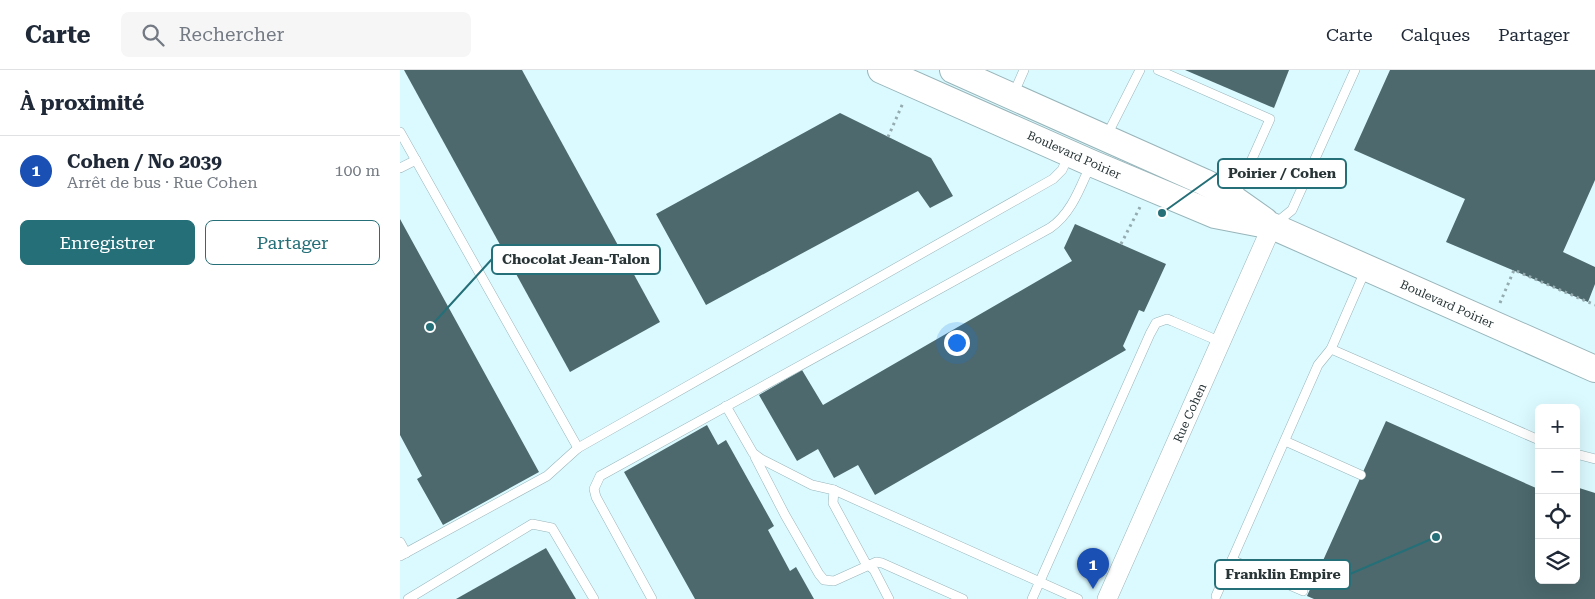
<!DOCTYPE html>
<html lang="fr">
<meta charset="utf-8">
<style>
:root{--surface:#fff;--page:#f6f6f7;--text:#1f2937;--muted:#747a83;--line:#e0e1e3;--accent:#256f78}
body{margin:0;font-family:"Roboto Serif",serif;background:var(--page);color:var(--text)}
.controls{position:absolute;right:15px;bottom:15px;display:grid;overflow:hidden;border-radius:8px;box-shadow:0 5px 20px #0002}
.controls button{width:45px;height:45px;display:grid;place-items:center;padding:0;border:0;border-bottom:1px solid var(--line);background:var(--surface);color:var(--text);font:25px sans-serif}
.you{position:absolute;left:556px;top:272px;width:18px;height:18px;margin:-12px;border:4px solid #fff;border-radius:50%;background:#1a73e8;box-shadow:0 0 0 8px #1a73e833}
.badge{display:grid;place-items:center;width:32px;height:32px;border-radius:50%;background:var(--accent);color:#fff;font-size:16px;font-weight:700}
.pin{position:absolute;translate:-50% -41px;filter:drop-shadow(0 1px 2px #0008)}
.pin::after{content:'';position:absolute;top:26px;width:18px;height:15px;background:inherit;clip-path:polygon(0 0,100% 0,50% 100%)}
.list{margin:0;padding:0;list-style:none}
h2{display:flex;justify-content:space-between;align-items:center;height:65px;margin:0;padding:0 20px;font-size:21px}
h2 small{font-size:16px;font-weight:400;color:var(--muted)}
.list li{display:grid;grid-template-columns:32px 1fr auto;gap:15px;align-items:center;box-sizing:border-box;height:70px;padding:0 20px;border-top:1px solid var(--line)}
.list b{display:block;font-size:19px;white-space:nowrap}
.list p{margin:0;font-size:16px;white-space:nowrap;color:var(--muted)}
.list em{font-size:16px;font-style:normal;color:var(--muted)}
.actions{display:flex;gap:10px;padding:15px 20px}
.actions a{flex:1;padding:11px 0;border:1px solid var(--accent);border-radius:8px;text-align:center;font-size:18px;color:var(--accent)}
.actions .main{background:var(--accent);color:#fff}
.icon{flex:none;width:28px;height:28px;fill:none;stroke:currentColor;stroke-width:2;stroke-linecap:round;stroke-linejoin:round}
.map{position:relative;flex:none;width:1195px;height:529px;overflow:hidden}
header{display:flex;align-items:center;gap:30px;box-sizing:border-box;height:70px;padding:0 25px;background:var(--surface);border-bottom:1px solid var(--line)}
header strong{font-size:24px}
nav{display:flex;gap:28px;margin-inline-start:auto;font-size:18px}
.search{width:350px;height:45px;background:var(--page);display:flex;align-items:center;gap:12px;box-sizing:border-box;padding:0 18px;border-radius:8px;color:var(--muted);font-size:19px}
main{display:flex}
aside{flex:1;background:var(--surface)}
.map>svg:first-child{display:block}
.building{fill:#4d696d}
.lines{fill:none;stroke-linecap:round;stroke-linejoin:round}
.lane-casing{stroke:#98b5ba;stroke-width:10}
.street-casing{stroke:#98b5ba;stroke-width:20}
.secondary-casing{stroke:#98b5ba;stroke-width:28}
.path{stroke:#94abaf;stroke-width:3;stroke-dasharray:2.5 4;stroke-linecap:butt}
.lane{stroke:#fff;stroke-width:9}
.street{stroke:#fff;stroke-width:19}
.secondary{stroke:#fff;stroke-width:26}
.labels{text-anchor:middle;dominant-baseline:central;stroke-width:5;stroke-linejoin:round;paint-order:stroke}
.street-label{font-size:12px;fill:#283436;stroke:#fff}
.leader{fill:none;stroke:#256f78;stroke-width:2}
.callout-dot{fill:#256f78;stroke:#fff;stroke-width:2}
.callout{fill:#fff;stroke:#256f78;stroke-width:2}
.callout-label{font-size:14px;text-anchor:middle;font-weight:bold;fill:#283436}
</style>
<header>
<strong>Carte</strong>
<div class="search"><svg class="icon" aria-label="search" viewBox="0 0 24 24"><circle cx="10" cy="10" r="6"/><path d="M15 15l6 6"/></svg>Rechercher</div>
<nav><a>Carte</a><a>Calques</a><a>Partager</a></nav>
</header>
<main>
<aside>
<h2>À proximité<small></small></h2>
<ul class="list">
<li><span class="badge" style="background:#1a4fb4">1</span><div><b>Cohen / No 2039</b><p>Arrêt de bus · Rue Cohen</p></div><em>100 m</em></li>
</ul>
<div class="actions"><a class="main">Enregistrer</a><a>Partager</a></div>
</aside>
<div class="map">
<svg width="1195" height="529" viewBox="0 0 1195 529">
<rect width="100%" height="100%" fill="#dbfaff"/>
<g class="building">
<polygon points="4,0 122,0 260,252 170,302"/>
<polygon points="785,0 889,0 874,38"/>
<polygon points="990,0 1195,0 1195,110 1163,182 1195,197 1195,214 1188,232 1046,172 1065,129 954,80"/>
<polygon points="440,43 531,88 553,126 530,138 518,121 306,235 256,144"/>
<polygon points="0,149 139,402 43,455 17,409 22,406 0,365"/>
<polygon points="675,154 766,194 744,242 739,240 723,276 726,280 475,425 458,395 434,408 418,379 397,391 359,325 402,300 423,335 672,191 664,178"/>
<polygon points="986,351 1136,418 1139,411 1139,510 1176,510 1176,417 1195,423 1195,529 914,529 907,526"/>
<polygon points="307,355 318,375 326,370 374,456 368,460 390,501 396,497 414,529 295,529 224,402"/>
<polygon points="146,478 176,529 56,529"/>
</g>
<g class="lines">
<g class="lane-casing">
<g id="lane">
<polyline points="758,0 870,49 835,127"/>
<polyline points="613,25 624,0"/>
<polyline points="0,62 178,378"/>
<polyline points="706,67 740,0"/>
<polyline points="0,98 16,90"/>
<polyline points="876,153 892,140 955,0"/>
<polyline points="931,279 1139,370"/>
<polyline points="326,336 353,383 361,389 412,415 434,420 678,529"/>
<polyline points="885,371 961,405"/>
<polyline points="1176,384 1195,389"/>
<polyline points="355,387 385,445 419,504 424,510 434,511 476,492 482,493 563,529"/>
<polyline points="434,420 433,433 465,492 474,500 489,529"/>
<polyline points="0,472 6,483"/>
<polyline points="0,486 147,406 178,378 653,109 662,100 669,85"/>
<polyline points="832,490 903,521"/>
<polyline points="816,526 918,295 931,279 965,201"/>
<polyline points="8,529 132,454 152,458 194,529"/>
<path d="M252 529 196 427 194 419 200 406 650 158C671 144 680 118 690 96"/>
<polyline points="632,529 750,264 756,253 767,249 772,251 821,272"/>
</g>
</g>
<g class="street-casing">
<polyline id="street" points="707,529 872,156"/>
</g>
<g class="secondary-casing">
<g id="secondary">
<polyline points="481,0 691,93 815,145 872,156 1195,299"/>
<polyline points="553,0 804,112 824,122 865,151"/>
</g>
</g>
<g class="path">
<polyline points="488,67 503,33"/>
<polyline points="721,174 740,137"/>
<polyline points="1100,233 1114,200 1195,235"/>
</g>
<use href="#lane" class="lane"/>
<use href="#street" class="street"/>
<use href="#secondary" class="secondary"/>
</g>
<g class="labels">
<g class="street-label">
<text transform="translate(674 85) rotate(24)">Boulevard Poirier</text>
<text transform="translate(1047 234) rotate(24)">Boulevard Poirier</text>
<text transform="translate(790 343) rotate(-66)">Rue Cohen</text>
</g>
</g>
<path class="leader" d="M762 143L818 103M30 257L92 189M1036 467L950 504"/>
<g class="callout-dot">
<circle cx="762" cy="143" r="5"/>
<circle cx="30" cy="257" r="5"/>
<circle cx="1036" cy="467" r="5"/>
</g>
<g class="callout">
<rect x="818" y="89" width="128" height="29" rx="5"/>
<rect x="92" y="175" width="168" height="29" rx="5"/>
<rect x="815" y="490" width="135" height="29" rx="5"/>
</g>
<g class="callout-label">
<text x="882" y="108">Poirier / Cohen</text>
<text x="176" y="194">Chocolat Jean-Talon</text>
<text x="883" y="509">Franklin Empire</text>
</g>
</svg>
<div class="controls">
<button>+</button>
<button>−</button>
<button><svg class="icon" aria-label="locate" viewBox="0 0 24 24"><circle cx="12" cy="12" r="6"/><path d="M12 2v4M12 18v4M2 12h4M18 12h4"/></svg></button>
<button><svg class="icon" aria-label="layers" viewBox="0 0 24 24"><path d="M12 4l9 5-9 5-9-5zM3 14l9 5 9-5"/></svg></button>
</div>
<div class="you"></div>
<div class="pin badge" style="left:693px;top:519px;background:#1a4fb4">1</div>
</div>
</main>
